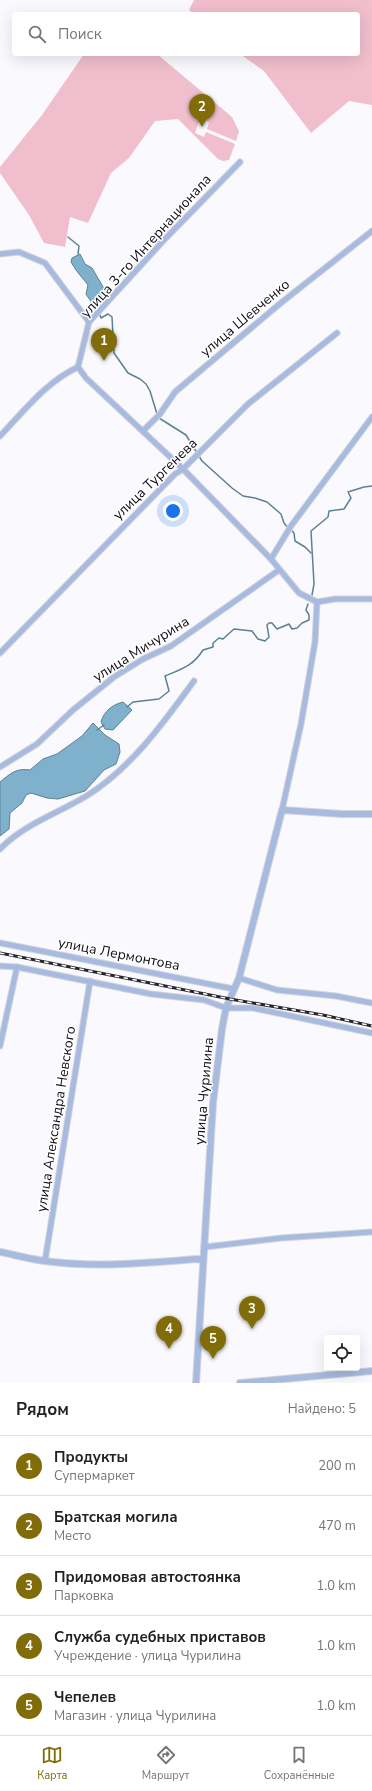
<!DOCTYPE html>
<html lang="ru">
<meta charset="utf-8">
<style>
:root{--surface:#fff;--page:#f6f6f6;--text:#222;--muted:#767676;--line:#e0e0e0;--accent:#806d09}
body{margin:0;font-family:"Nunito Sans",sans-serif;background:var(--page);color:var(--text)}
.controls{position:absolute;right:12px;bottom:12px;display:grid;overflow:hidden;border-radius:4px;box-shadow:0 4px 16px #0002}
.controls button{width:36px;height:36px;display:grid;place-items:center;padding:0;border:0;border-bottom:1px solid var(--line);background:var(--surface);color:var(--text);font:20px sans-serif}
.you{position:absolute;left:173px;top:511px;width:14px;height:14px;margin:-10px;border:3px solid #fff;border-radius:50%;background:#1a73e8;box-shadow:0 0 0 6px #1a73e833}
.badge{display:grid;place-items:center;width:26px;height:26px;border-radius:50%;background:var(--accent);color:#fff;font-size:13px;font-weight:700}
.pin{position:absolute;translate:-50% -33px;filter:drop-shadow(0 1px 2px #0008)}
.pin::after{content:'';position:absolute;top:21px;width:14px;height:12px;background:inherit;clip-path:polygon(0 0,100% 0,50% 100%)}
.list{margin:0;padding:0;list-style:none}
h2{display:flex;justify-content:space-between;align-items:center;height:52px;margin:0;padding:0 16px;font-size:17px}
h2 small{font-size:13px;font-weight:400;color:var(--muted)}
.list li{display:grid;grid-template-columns:26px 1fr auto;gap:12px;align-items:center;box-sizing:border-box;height:60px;padding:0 16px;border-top:1px solid var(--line)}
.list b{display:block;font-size:15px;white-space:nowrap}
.list p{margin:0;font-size:13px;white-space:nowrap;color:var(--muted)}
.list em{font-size:13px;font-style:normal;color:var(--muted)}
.icon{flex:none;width:22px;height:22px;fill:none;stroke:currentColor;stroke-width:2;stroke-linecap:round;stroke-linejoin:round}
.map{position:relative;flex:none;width:372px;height:1383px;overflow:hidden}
.search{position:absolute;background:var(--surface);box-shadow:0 4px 16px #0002;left:12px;right:12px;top:12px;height:44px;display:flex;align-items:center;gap:10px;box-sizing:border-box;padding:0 14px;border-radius:4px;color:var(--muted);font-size:15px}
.sheet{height:352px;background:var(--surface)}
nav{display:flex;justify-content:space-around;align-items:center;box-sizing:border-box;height:56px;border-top:1px solid var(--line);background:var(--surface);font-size:11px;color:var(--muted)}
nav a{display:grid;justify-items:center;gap:2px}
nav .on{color:var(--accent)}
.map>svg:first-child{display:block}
.green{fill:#f0becc}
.water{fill:#7fb1cc;stroke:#5d8095}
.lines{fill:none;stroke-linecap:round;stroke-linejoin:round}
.stream{stroke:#5d8095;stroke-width:1.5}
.minor-casing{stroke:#d4d3d8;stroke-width:7}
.tertiary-casing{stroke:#d4d3d8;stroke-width:8}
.minor{stroke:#a7badf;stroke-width:5}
.tertiary{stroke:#a7badf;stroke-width:6}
.rail-casing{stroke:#27252c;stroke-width:3}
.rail{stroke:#fff;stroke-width:1.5;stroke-dasharray:4.5;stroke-linecap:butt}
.labels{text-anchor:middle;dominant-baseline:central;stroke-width:3;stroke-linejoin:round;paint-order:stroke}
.street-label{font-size:14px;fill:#0f0d14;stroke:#fff}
</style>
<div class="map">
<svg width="372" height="1383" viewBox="0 0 372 1383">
<rect width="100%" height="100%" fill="#faf9fd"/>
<g class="green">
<polygon points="194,0 372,0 372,105 349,101 311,133 264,71 240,54 358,54 358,14 193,14 189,10"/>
<polygon points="84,54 157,54 232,117 239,131 236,141 207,129 209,122 200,118 195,133 204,137 206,132 235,144 229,160 223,161 218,159 178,119 155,121 129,158 111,173 88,223 70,217 65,247 44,243 29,215 0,173 0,167 42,115"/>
</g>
<g class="water">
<polygon points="80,254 85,264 92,268 106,292 105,296 96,305 92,303 86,294 88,285 76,270 71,262 72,258"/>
<path d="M123 702 132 710 113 730 105 729 101 722C104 711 112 705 123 702Z"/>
<path d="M93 723 105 735 119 744 120 752 116 764 104 770 85 791 58 799 47 798 31 793 26 795 22 803 10 813 9 829 0 836V782C11 773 16 768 30 770L43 759 57 754 82 736Z"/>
</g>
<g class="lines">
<g class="stream">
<polyline points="68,237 79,246 78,254"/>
<polyline points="99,313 101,318 108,314 112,317 114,353 128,373 140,379 146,384 150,391 157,414"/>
<polyline points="159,418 186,435 202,461 232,488 243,496 255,498 267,502 281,514 284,523 288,528"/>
<polyline points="291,530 294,533 295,541 305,547 311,553"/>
<polyline points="312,595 314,584 311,531 328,517 329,511 344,509 351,498 348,492 364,487 372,486"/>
<path d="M127 707 133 702 159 699 169 691 165 676C182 669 193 666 203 650L213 647V643L219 638 223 639 234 629 252 631 258 639 265 641 269 637 267 625 269 623H272L277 629 289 624 292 629 297 628 302 623 309 620V615L306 610 308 604"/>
<polyline points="97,730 104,725"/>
</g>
<g class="minor-casing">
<g id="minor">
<polyline points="0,254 19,252 45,263 89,322"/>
<polyline points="78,367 86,378 183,469 271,559 299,593 317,602"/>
<polyline points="143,431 160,414 175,392 282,302 372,231"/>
<path d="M0 436C24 411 46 382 78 367L89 322 164 240 240 162"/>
<polyline points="271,559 291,526 372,417"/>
<polyline points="317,602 335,599 372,599"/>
<polyline points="0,653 175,474 183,469 248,404 337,333"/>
<polyline points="0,767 37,744 73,710 114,677 143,659 171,646 279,570"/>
<polyline points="282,810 301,724 315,642 317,602"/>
<path d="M0 849C24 824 59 813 88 795 132 767 164 722 194 681"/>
<polyline points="0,943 234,989"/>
<polyline points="0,966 17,967 151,994 204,1000 226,1008 253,1008 372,1033"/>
<polyline points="239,978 277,990 336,996 372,1003"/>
<polyline points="0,1046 17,967"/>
<polyline points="205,1247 281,1238 372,1232"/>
<polyline points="45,1261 90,981"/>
</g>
</g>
<g class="tertiary-casing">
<g id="tertiary">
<path d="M0 1252C15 1255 30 1259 45 1261 95 1268 147 1263 197 1259L203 1260"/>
<polyline points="196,1383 213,1103 222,1029 226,1008 239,978 282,810 342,814 372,814"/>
<polyline points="240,1383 372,1371"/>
</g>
</g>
<use href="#minor" class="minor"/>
<use href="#tertiary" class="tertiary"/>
<g class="rail-casing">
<polyline id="rail" points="0,953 230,999 323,1015 372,1026"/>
</g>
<use href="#rail" class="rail"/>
</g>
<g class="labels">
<g class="street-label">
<text transform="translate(146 246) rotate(-48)">улица 3-го Интернационала</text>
<text transform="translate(245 318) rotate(-40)">улица Шевченко</text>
<text transform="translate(155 479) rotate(-44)">улица Тургенева</text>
<text transform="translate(141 649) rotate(-32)">улица Мичурина</text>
<text transform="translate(119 954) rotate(11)">улица Лермонтова</text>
<text transform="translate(204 1091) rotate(-85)">улица Чурилина</text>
<text transform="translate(56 1119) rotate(-81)">улица Александра Невского</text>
</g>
</g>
</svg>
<div class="controls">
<button><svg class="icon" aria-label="locate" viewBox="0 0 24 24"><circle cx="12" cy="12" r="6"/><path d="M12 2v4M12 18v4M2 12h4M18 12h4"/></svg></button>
</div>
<div class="you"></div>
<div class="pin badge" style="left:104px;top:361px">1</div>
<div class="pin badge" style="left:202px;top:127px">2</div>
<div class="pin badge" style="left:252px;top:1329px">3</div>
<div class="pin badge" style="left:169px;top:1349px">4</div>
<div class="pin badge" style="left:213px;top:1359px">5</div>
<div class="search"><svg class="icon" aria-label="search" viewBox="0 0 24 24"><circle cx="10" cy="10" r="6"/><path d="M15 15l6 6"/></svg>Поиск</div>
</div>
<section class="sheet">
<h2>Рядом<small>Найдено: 5</small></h2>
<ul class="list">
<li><span class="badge">1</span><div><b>Продукты</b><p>Супермаркет</p></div><em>200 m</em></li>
<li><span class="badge">2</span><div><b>Братская могила</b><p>Место</p></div><em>470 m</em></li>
<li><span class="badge">3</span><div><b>Придомовая автостоянка</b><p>Парковка</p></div><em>1.0 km</em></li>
<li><span class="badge">4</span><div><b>Служба судебных приставов</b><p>Учреждение · улица Чурилина</p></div><em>1.0 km</em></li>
<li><span class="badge">5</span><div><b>Чепелев</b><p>Магазин · улица Чурилина</p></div><em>1.0 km</em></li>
</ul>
</section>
<nav>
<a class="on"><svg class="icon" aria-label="map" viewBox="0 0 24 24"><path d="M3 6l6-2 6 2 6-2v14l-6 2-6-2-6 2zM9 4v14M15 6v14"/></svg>Карта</a>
<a><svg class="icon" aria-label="directions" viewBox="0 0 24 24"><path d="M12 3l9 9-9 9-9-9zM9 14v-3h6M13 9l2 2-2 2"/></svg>Маршрут</a>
<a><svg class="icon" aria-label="saved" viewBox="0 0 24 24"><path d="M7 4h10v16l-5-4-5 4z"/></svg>Сохранённые</a>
</nav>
